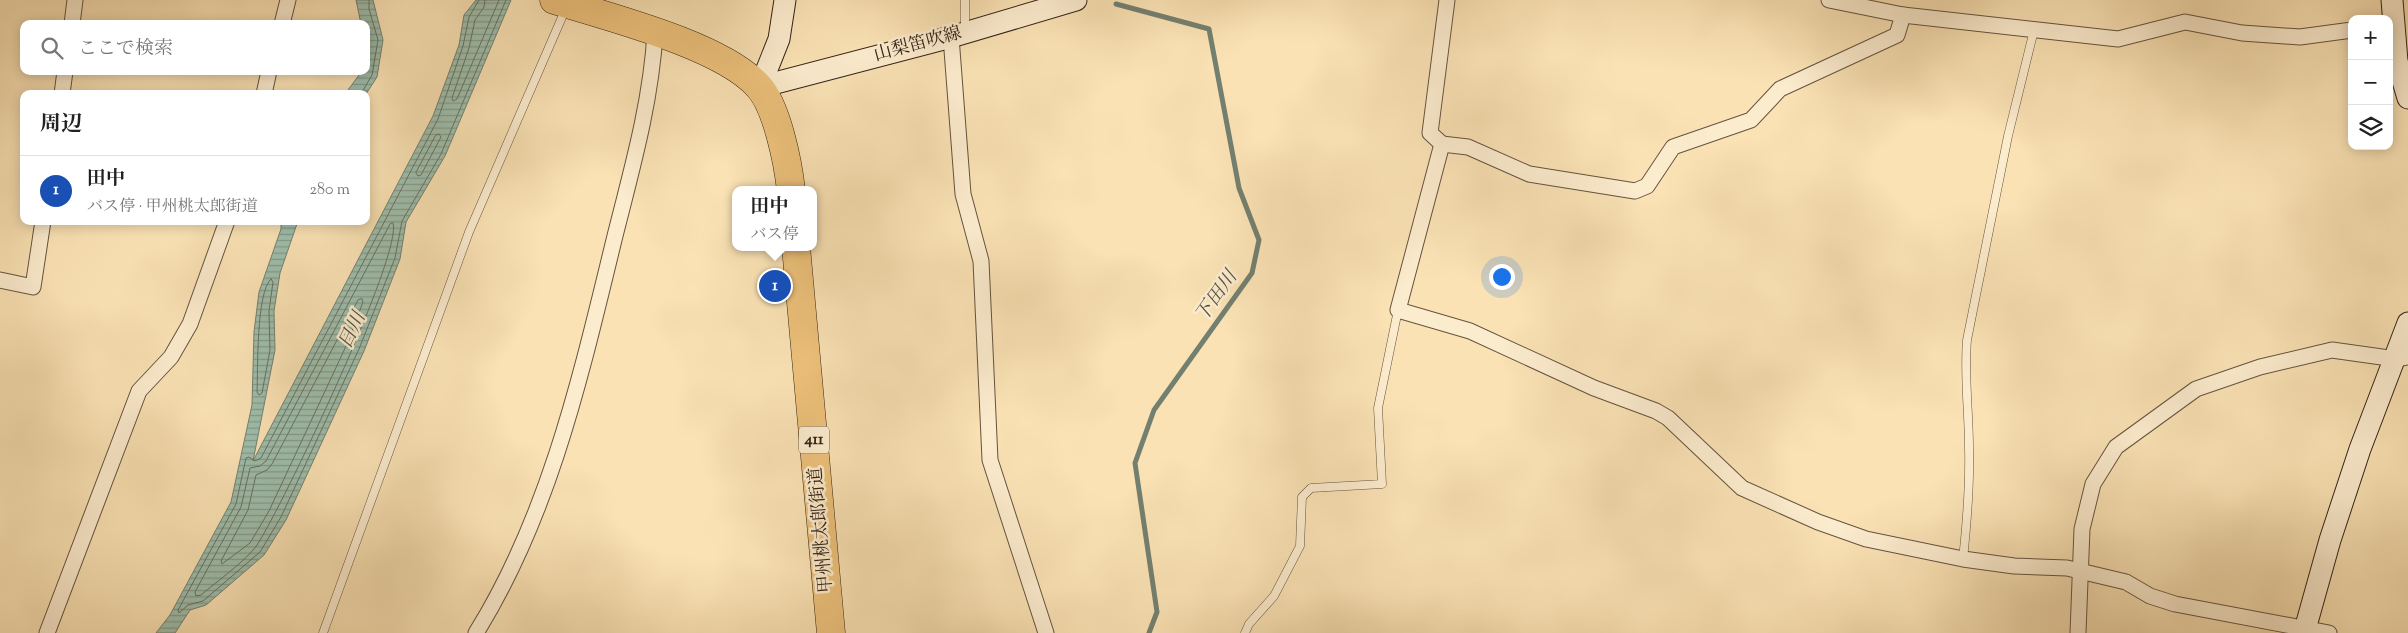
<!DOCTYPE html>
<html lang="ja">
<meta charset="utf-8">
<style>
:root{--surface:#fff;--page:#f6f6f6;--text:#222;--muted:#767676;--line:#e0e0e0;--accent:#0f766e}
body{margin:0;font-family:"Sorts Mill Goudy","Noto Serif JP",serif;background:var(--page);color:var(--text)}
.controls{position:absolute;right:15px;top:15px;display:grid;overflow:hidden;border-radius:10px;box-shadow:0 2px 12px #0003}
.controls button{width:45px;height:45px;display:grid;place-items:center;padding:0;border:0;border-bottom:1px solid var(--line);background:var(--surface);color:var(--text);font:25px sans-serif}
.you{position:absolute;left:1501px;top:276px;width:18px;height:18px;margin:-12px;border:4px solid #fff;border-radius:50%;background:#1a73e8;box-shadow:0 0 0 8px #1a73e833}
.badge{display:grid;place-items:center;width:32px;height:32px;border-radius:50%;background:var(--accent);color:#fff;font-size:16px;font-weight:700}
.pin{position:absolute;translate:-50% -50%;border:2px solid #fff;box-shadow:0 1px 5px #0006}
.popup{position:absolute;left:732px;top:186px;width:85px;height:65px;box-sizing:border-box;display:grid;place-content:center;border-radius:10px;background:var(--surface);filter:drop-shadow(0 1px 4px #0005);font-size:16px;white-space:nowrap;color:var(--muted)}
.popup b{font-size:19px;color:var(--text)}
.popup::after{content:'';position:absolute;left:50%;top:100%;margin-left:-10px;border:10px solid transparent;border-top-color:var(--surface)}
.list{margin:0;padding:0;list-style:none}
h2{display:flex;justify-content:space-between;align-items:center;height:65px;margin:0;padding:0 20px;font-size:21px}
h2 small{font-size:16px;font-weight:400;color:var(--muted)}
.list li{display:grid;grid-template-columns:32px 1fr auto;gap:15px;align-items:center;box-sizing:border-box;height:70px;padding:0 20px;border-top:1px solid var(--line)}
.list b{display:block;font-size:19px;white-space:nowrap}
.list p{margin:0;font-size:16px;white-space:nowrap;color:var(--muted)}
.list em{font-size:16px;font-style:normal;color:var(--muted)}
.icon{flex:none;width:28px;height:28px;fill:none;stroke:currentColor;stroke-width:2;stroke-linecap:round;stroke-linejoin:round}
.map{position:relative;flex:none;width:2408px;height:633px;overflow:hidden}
.search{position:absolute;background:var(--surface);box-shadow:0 2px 12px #0003;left:20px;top:20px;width:350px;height:55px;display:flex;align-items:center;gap:12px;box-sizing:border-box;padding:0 18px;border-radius:10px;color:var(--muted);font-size:19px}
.panel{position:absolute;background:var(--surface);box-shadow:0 2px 12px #0003;left:20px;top:90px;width:350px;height:135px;border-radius:10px}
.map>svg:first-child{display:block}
.water{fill:url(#water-rules);stroke:#738070}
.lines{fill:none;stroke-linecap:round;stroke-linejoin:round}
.shore{stroke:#687061;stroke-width:1}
.stream{stroke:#738070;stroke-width:5}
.lane-casing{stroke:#65533e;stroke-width:9}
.street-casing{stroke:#65533e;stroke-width:17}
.secondary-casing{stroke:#332316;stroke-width:23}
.highway-casing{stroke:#332316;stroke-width:29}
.lane{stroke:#fcecce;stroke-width:8}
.street{stroke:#fcecce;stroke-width:15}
.secondary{stroke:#fcecce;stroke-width:21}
.highway{stroke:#edc17a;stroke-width:28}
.labels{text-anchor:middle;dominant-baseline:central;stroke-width:5;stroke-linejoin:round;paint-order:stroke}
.shield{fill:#fcecce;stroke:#6f5f4d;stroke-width:1}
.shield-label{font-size:16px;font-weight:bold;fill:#332316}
.street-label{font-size:18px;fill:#332316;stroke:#fcecce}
.water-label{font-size:19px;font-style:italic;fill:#535243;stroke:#fcecce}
</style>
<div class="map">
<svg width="2408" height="633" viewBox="0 0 2408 633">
<defs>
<pattern id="water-rules" width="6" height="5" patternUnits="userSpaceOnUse" patternTransform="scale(1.25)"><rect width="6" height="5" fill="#9ebeac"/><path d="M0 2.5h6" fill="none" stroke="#819a8b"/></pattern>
</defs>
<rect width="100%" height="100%" fill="#fae2b4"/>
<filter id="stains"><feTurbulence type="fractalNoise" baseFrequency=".004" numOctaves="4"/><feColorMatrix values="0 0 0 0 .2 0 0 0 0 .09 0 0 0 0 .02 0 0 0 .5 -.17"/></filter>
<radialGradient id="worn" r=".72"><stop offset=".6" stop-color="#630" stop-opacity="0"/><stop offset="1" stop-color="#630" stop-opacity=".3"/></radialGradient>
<g class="water">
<polygon points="356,0 373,0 383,40 377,77 366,94 345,94 362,71 366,71 366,24 361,24"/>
<polygon points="476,0 511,0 445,156 406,222 400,259 364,351 286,520 264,555 206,605 190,610 175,633 156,633 170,615 231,502 252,405 254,332 259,292 281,229 281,221 298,221 280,273 274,311 275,350 253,461 433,116 459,45 464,15"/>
</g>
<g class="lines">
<g class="shore">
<polyline points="479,0 469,17 463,46 438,119 261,458 255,461 249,457 246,458 236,504 178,610 179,613 188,605 203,601 260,552 281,517 359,349 395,258 402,221 441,154 506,0"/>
<polyline points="485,0 484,7 475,20 469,48 452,98 453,101 457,99 499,0"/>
<polyline points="361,94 372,75 378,40 369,9 369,0"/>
<polygon points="436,135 439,134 441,137 421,175 418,176 416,173"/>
<path d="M393 223C404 252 281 509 257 545 247 560 216 582 201 595L196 596 195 592 241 507 250 468 260 466 266 461 390 224Z"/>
<path d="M271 279 273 282 269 311 270 350 262 393 259 395 257 392C258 371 256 292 271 279Z"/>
<polygon points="362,299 363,302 347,344 269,511 250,543 222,564 221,561 248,510 256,475 267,470 272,464 358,300"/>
</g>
<polyline class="stream" points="1116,4 1209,29 1239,188 1259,240 1252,273 1154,410 1135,463 1157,612 1149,633"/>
<g class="lane-casing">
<g id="lane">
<polyline points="965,0 965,30"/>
<path d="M1963 559C1967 522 1970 485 1969 448 1969 412 1964 376 1967 340L2008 136 2034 30"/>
<polyline points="323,633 469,232 566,8"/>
<polyline points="1245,633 1249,624 1274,596 1300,546 1302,497 1311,488 1382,484 1378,408 1398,310"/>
</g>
</g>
<g class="street-casing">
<g id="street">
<polyline points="1447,0 1430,133 1442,144 1398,310 1470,331 1594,388 1656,411 1668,418 1742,488 1818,522 1866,539 1963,559 2014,566 2067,568 2126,582 2150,596 2175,604 2329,633"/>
<polyline points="1829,0 1903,15 2118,39 2185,22 2242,33 2300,37 2352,30"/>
<polyline points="72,24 75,0"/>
<polyline points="282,24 288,0"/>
<polyline points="951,37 963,194 981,261 990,460 1046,633"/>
<polyline points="62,94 65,71"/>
<polyline points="264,94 269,71"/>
<polyline points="1442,144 1468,147 1529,174 1635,191 1647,186 1673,147 1751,120 1780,89 1897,35 1903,15"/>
<polyline points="0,280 33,287 43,221"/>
<polyline points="47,633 139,391 171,357 190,324 227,221"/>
<path d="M476 633C550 514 581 375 614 240 631 172 651 103 655 33"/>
<polyline points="2078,633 2082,529 2093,484 2116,447 2196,389 2260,367 2332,350 2396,359 2408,357"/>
</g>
</g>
<g class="secondary-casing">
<g id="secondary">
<polyline points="2392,0 2397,61 2408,98"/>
<polyline points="760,87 951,37 1076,0"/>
<polyline points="760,87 779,39 785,0"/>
<polyline points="2304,633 2330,540 2360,449 2408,323"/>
</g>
</g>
<g class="highway-casing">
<g id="highway">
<path d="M554 0C608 17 721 45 758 86 777 106 788 163 791 190"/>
<polyline points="796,247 831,633"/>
</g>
</g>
<use href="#lane" class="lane"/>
<use href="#street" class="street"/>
<use href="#secondary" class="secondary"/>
<use href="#highway" class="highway"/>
</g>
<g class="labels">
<rect class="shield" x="799" y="426.5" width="30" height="27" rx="4"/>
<g class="shield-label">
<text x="814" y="440">411</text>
</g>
<g class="street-label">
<text transform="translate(918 45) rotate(-15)">山梨笛吹線</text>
<text transform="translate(822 530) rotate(-95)">甲州桃太郎街道</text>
</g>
<g class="water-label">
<text transform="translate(1217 297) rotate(-55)">下田川</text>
<text transform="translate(353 331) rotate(-65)">日川</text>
</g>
</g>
<rect width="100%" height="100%" filter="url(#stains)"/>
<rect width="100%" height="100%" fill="url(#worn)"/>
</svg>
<div class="controls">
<button>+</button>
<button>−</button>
<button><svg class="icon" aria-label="layers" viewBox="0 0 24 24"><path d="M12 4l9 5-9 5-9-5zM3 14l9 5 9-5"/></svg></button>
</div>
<div class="you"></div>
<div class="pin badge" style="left:775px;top:286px;background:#1a4fb4">1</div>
<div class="popup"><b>田中</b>バス停</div>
<div class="search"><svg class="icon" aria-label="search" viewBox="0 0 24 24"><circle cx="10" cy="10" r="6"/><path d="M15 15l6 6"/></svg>ここで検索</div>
<section class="panel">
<h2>周辺<small></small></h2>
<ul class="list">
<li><span class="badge" style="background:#1a4fb4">1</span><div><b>田中</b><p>バス停 · 甲州桃太郎街道</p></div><em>280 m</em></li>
</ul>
</section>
</div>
